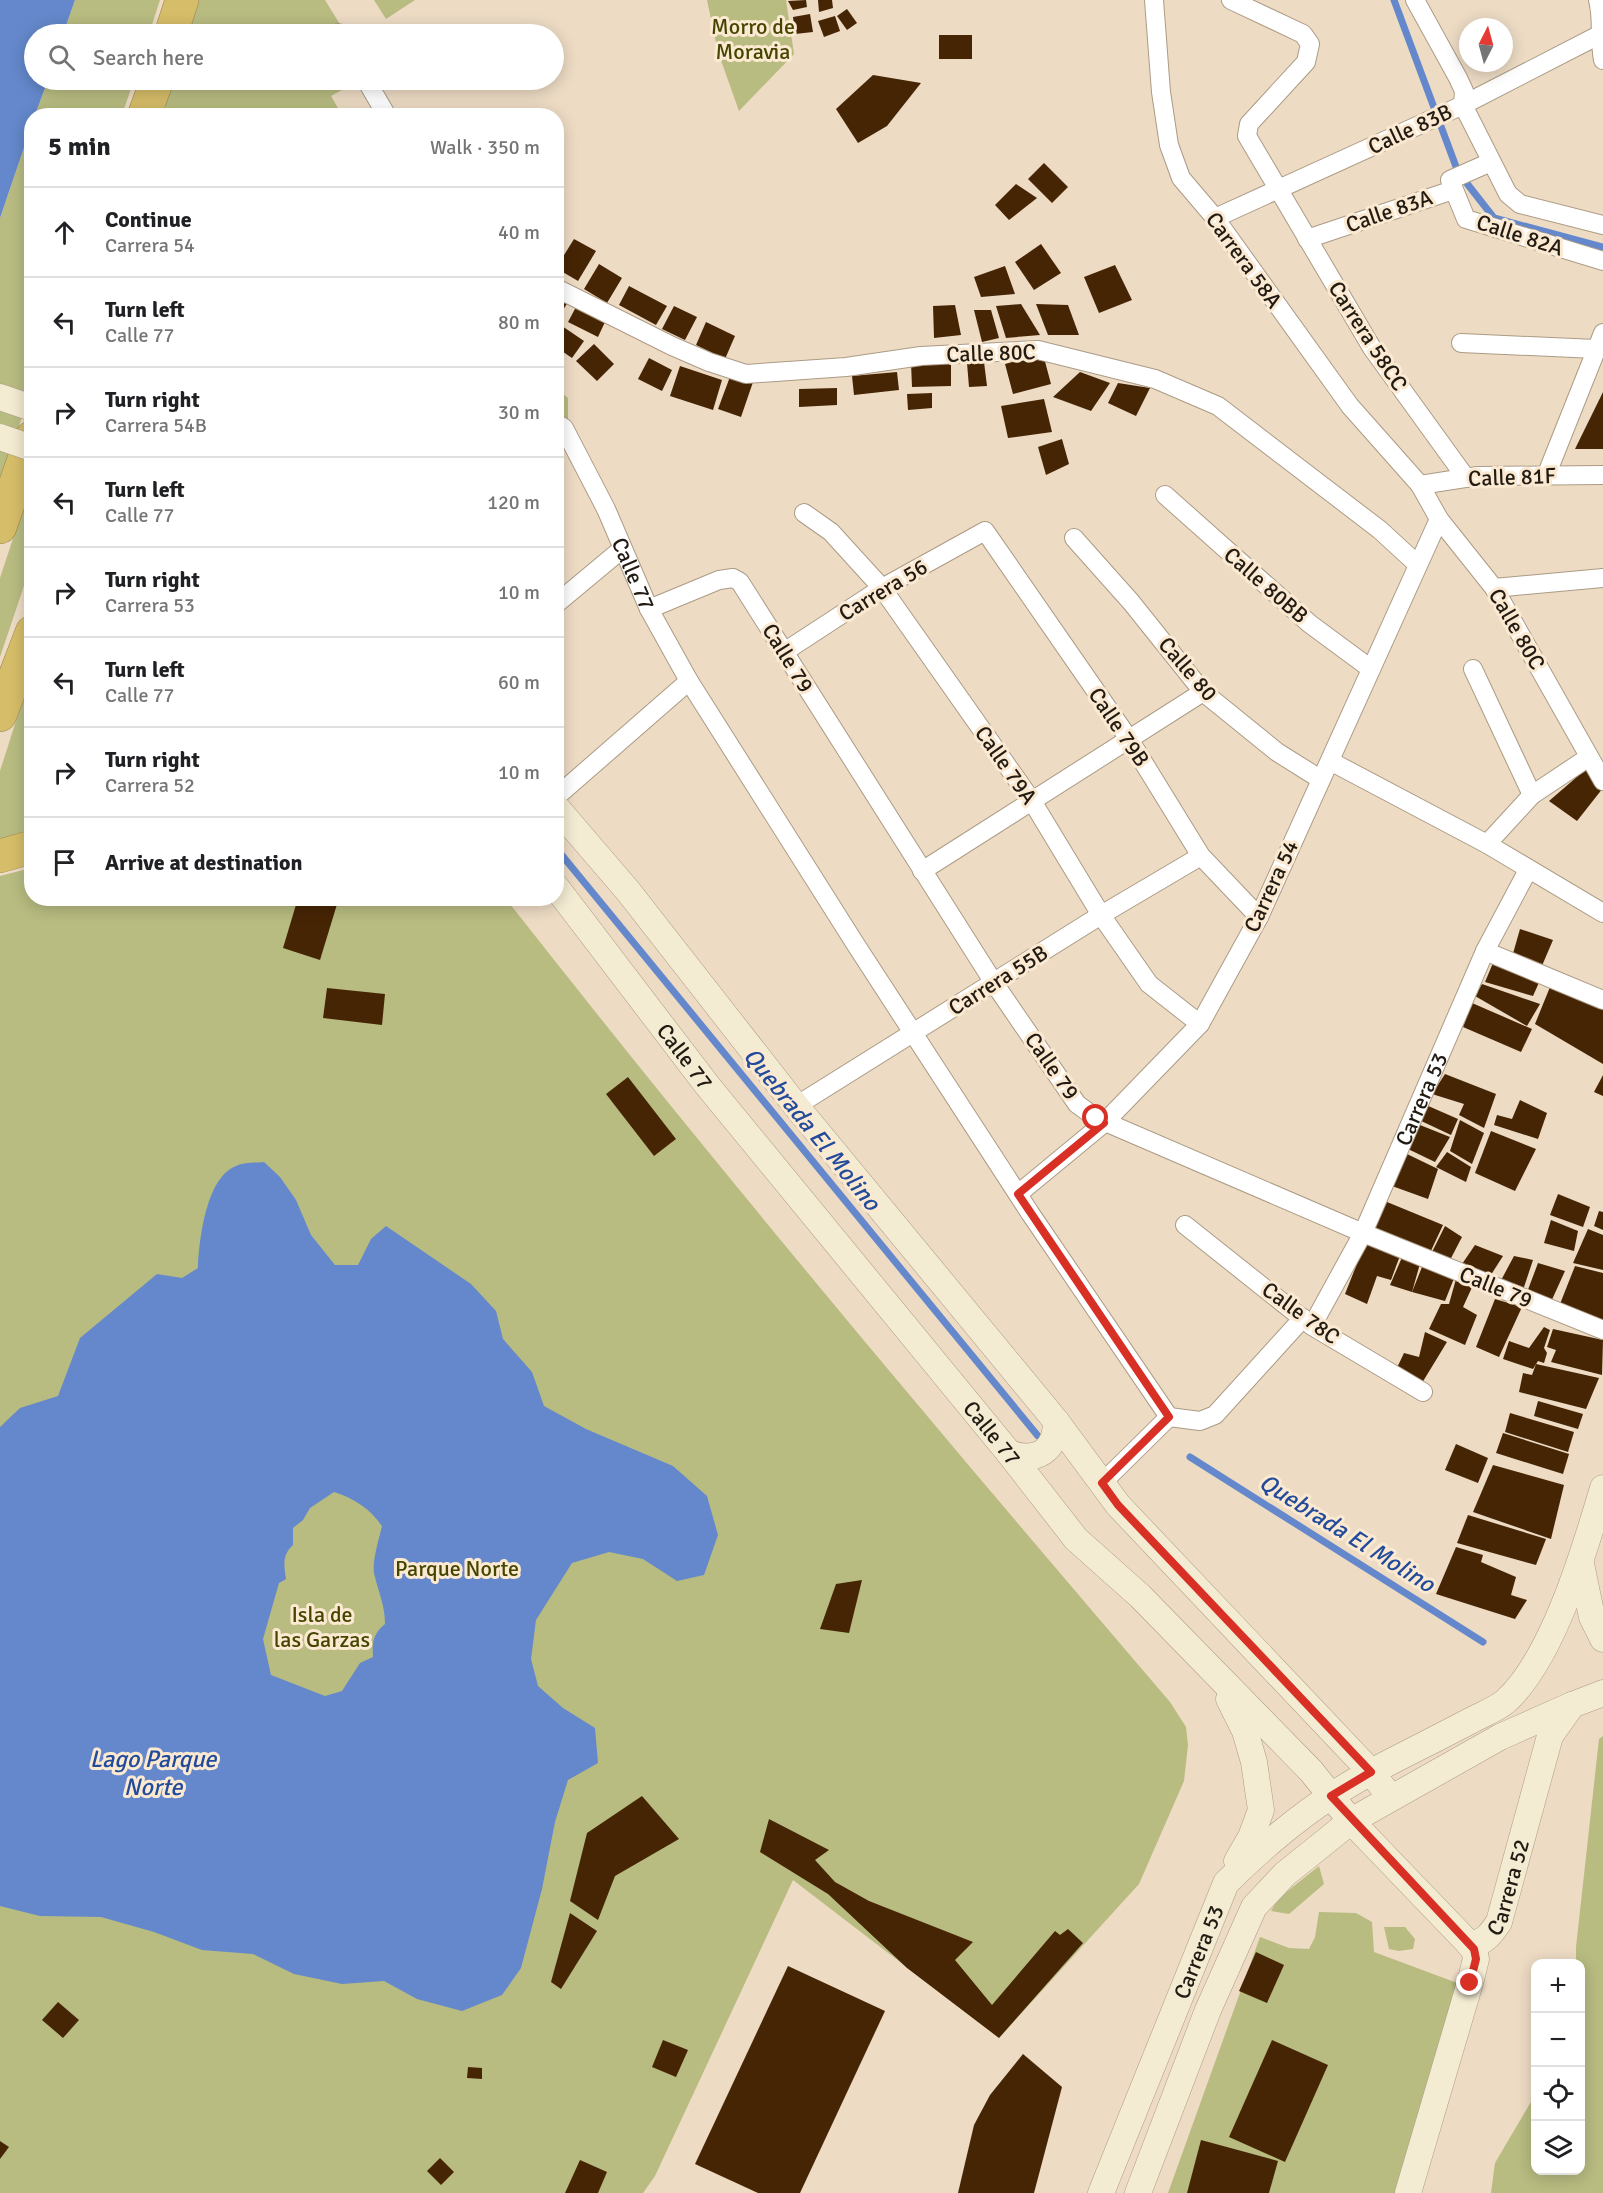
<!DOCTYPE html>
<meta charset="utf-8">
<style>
:root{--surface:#fff;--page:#f2f2f2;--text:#202124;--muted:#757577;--line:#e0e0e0}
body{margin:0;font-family:Signika,sans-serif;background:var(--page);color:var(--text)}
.controls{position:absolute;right:18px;bottom:18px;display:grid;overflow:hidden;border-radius:12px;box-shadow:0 3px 15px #0003}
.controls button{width:54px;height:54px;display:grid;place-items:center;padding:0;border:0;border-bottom:2px solid var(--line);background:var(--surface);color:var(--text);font:30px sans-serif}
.compass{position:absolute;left:1459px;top:18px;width:54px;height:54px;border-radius:50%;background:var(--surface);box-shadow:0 3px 15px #0003;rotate:6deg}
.stop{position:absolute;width:18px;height:18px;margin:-14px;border:4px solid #d93025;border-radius:50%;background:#fff}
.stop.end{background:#d93025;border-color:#fff;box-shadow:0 2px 6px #0008}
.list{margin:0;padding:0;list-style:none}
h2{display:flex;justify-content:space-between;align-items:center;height:78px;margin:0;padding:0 24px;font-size:26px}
h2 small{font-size:20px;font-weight:400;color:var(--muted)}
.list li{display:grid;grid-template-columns:39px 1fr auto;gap:18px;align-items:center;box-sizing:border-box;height:90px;padding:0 24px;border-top:2px solid var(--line)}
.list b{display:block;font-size:22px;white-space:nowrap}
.list p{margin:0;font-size:20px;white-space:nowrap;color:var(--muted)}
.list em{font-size:20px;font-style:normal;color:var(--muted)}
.icon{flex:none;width:33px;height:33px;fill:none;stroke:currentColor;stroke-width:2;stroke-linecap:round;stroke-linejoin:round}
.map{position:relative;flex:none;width:1603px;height:2193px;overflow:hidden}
.search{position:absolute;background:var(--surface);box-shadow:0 3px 15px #0003;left:24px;top:24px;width:540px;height:66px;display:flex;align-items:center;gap:15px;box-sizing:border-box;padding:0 21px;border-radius:33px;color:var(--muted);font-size:22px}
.panel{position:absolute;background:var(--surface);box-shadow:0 3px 15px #0003;left:24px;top:108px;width:540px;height:798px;border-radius:24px}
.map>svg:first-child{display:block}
.green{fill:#b8bc81}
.water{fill:#6488cb;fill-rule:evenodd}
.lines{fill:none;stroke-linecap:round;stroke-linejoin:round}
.stream{stroke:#6488cb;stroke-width:7}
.building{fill:#462505}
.street-casing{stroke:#ac9b85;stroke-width:20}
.secondary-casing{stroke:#ac9b85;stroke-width:27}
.highway-casing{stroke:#97844b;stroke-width:34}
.street{stroke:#fff;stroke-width:18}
.secondary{stroke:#f3ebd2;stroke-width:26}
.highway{stroke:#d6bd69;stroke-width:33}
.secondary-bridge-casing{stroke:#ac9b85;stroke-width:27;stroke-linecap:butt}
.secondary-bridge{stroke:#f3ebd2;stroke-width:26}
.route{stroke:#d93025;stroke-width:8}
.labels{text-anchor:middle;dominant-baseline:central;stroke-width:6;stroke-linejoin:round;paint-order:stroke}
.park-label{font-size:22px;fill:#444600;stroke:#fbe9d1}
.street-label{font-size:22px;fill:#221b13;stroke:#fbe9d1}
.water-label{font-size:24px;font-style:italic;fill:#224b9b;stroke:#fbe9d1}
</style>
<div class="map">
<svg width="1603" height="2193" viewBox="0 0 1603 2193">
<rect width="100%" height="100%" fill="#eddbc4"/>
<g class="green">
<polygon points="75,0 160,0 149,34 63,34"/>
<polygon points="198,0 325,0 346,34 187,34"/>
<polygon points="374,0 415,0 386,19"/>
<polygon points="707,0 786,0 794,54 739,111 718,52"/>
<polygon points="48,80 134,80 122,115 35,115"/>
<polygon points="172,80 360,80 331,96 342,115 166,115 165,101"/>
<polygon points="31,127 31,391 0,480 0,218"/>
<polygon points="556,388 568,398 568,422 557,415"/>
<polygon points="31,484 31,565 0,657 0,578"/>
<polygon points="31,674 31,838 0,848 0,771"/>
<path d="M31 868 32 898 506 899C720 1172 944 1438 1170 1702L1186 1727 1188 1745 1184 1781 1139 1884 999 2038 793 1880 655 2176 643 2193H0V876Z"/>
<polygon points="1603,1736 1603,2193 1491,2193 1495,2163 1535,2095 1536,2170 1580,2170 1580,1964 1576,1963 1576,1947 1599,1739"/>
<polygon points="1319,1866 1324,1884 1289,1914 1271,1911 1279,1898"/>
<polygon points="1319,1912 1356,1913 1372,1922 1374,1952 1468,1987 1408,2193 1168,2193 1260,1937 1289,1948 1309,1949 1315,1937"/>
<polygon points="1384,1927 1405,1927 1415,1939 1413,1949 1399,1951 1389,1949"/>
</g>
<g class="water">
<polygon points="0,0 75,0 63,34 34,34 34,80 48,80 35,115 32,116 31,127 0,218"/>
<path d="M264 1162 280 1177 296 1200 311 1235 335 1265H358L371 1239 386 1226 471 1284 496 1311 503 1339 532 1372 544 1406 586 1429 673 1466 707 1496 718 1535 704 1575 677 1581 643 1559 609 1552 572 1563 536 1620 531 1659 538 1686 563 1708 595 1728 598 1763 568 1780 555 1822 542 1889 521 1968 502 1995 462 2011 417 1999 384 1981 342 1984 294 1974 253 1954 202 1950 154 1932 101 1917 40 1916 0 1906V1427L20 1408 58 1396 80 1338 157 1274 182 1278 198 1268C199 1241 206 1177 236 1166 244 1162 255 1163 264 1162ZM334 1492C354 1498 370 1509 382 1526 379 1539 372 1561 374 1573 378 1591 385 1605 385 1624 373 1634 372 1642 373 1657L360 1663 342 1691 325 1696 271 1675 263 1639 279 1583 286 1579C284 1565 282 1555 293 1545V1528L303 1520 310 1508Z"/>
</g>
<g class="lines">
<g class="stream">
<polyline points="1394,0 1458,172 1494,218 1603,247"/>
<polyline points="556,848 1038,1436"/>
<polyline points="1190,1457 1483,1642"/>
</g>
</g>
<g class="building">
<polygon points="806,0 807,7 793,10 788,1"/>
<polygon points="818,0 832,0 833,8 819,12"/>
<polygon points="847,9 857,23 847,30 837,16"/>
<polygon points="810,14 813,32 795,34 793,17"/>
<polygon points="835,16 840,31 824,37 818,21"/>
<rect x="939" y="35" width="33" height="24"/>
<polygon points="873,75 921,83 887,126 858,143 836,109"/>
<polygon points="1044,163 1068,187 1052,203 1028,179"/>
<polygon points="1016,184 1037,198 1009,220 995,205"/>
<polygon points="574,239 596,251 578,281 556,268"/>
<polygon points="1041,244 1061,273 1034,290 1015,262"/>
<polygon points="599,264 622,278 607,303 584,289"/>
<polygon points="1115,265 1132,300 1099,313 1084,277"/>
<polygon points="1005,266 1015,294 981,297 974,277"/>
<polygon points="629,286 667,306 656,325 619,305"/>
<polygon points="556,296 568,302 556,321"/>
<polygon points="1021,304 1040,335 1006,338 996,306"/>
<polygon points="1036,304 1068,305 1079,335 1048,335"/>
<polygon points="955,305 961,335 934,338 933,306"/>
<polygon points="674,306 697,317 685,340 662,329"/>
<polygon points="576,307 605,322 598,337 568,322"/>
<polygon points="974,310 991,310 999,338 982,342"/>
<polygon points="706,322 735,336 725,359 696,345"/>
<polygon points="562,326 584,341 572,358 556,347 556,334"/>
<polygon points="594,344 614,364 597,381 576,361"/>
<polygon points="1043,354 1051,384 1013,394 1005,364"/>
<polygon points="649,358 672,370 662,391 638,379"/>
<polygon points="984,362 987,386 969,387 967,363"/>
<polygon points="911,363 951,363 951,386 912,387"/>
<polygon points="680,366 722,380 713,410 670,396"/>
<polygon points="897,372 899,390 854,395 852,376"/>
<polygon points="1080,372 1110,383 1091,411 1053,397"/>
<polygon points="731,374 753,382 741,417 718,409"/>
<polygon points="1118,383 1150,388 1136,416 1108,403"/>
<polygon points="837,388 837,405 799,407 799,389"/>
<polygon points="1603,392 1603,449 1575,449"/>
<polygon points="932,393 932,408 908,410 907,394"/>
<polygon points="1044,399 1052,432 1008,438 1001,406"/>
<polygon points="1062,439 1069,464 1046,475 1038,447"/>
<polygon points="1586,769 1603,788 1577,821 1549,801"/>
<polygon points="298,898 329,898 338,901 320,960 283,948"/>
<polygon points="1520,929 1553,940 1541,968 1512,957"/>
<polygon points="1493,963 1541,978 1533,996 1485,982"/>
<polygon points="1482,984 1540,1004 1527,1026 1475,996"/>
<polygon points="1550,987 1603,1006 1603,1064 1535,1024"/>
<polygon points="327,988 385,994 382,1025 323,1018"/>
<polygon points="1472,1003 1532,1029 1521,1052 1463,1027"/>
<polygon points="1445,1074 1496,1094 1484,1128 1459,1115 1464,1104 1432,1094"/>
<polygon points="1603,1075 1603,1096 1594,1092"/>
<polygon points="628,1077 676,1139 654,1156 606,1094"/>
<polygon points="1520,1100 1547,1113 1538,1139 1494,1125 1497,1115 1512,1119"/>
<polygon points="1426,1105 1458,1119 1451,1135 1417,1119"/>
<polygon points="1460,1120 1484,1133 1472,1164 1450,1151"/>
<polygon points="1420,1125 1450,1137 1435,1162 1408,1149"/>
<polygon points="1491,1131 1536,1149 1515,1191 1475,1173"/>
<polygon points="1447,1152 1471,1167 1466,1182 1436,1167"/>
<polygon points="1407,1154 1438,1169 1428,1199 1392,1186"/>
<polygon points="1558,1194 1590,1207 1583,1227 1550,1215"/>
<polygon points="1387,1202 1443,1225 1429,1255 1370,1234"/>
<polygon points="1599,1211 1603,1212 1603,1230 1594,1226"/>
<polygon points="1551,1220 1578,1231 1574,1251 1544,1243"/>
<polygon points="1445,1226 1462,1237 1449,1262 1431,1254"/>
<polygon points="1588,1229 1603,1235 1603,1270 1573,1263"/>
<polygon points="1366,1241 1401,1253 1391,1280 1377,1276 1367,1304 1345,1294"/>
<polygon points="1475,1245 1503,1256 1487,1281 1460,1267"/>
<polygon points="1403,1255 1421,1260 1412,1292 1390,1285"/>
<polygon points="1514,1256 1533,1260 1522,1293 1499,1284"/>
<polygon points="1424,1262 1455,1276 1445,1301 1412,1292"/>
<polygon points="1538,1263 1565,1271 1550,1304 1526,1295"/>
<polygon points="1575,1266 1603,1273 1603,1326 1558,1309"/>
<polygon points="1456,1279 1474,1283 1463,1307 1477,1315 1465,1345 1429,1329 1441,1304 1449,1304"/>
<polygon points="1495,1299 1522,1307 1499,1357 1476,1347"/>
<polygon points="1544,1327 1550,1330 1544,1348 1547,1353 1544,1363 1538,1361 1533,1369 1503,1359 1509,1341 1529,1348"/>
<polygon points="1553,1329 1603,1340 1602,1375 1551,1362 1556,1350 1547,1347"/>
<polygon points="1425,1332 1447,1342 1422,1383 1395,1372 1404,1353 1419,1357"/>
<polygon points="1536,1364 1599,1378 1586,1409 1519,1392 1523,1373 1532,1375"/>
<polygon points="1538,1401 1583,1414 1578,1429 1534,1416"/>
<polygon points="1510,1413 1574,1432 1568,1452 1505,1432"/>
<polygon points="1503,1433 1569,1454 1563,1474 1496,1453"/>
<polygon points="1456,1444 1488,1458 1478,1483 1445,1470"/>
<polygon points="1493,1465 1564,1485 1551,1539 1473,1512"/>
<polygon points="1468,1515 1546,1539 1536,1565 1457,1543"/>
<polygon points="1456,1547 1483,1555 1481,1562 1516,1577 1511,1595 1527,1600 1515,1619 1436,1594"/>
<polygon points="862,1580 849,1633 820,1629 836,1584"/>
<polygon points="642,1796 679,1839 615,1876 598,1920 570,1901 587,1833"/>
<polygon points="769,1819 829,1850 815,1860 835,1882 869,1901 973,1942 955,1960 992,2005 1055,1931 1060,1935 1068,1929 1083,1943 999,2038 907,1968 828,1894 760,1852"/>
<polygon points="570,1913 597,1931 561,1989 551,1982"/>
<polygon points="1256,1952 1284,1965 1267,2003 1239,1991"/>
<polygon points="788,1966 885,2011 800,2193 758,2193 695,2164"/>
<polygon points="58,2002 79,2020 63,2038 42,2020"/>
<polygon points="663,2040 688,2050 676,2077 652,2067"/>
<polygon points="1272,2040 1328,2065 1285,2162 1229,2137"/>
<polygon points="1023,2054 1062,2087 1034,2193 958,2193 974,2125 990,2095"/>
<polygon points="468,2067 482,2068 482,2079 467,2078"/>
<polygon points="1201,2140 1278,2161 1269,2193 1187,2193"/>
<polygon points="0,2141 9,2147 0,2159"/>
<polygon points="440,2158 454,2172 441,2185 427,2171"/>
<polygon points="580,2160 607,2172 598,2193 565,2193"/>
</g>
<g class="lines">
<g class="street-casing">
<g id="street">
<polyline points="1154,0 1161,92 1169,145 1181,178 1215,218 1350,406 1420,485 1439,519 1494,588 1603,781"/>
<polyline points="1231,0 1303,34 1310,44 1306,62 1249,124 1247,136 1372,348 1466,478"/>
<polyline points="1415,0 1458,78 1464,91 1463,105 1508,194 1520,204 1603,225"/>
<path d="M1598 0C1603 18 1599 40 1603 60"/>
<polyline points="338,33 339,34"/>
<polyline points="366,80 387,116"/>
<polyline points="1491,162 1450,180 1466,219 1603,261"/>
<polyline points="1215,218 1463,105 1603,33"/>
<polyline points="1307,239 1453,190"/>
<polyline points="556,288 672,346 709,362 746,374 846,367 921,356 1038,350 1155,379 1218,406 1380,530 1417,564"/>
<polyline points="1461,343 1596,349"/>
<path id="s1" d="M556 423 564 428 606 509 649 609 689 681 856 945 1030 1213 1169 1417"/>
<polyline points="1546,476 1603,333"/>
<polyline points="1420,485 1478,476 1603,475"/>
<polyline points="1165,495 1310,624 1371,669"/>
<polyline points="804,513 831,532 882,588 1032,801 1101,915 1149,984 1200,1024"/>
<polyline points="1074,538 1131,602 1203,692 1277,752 1320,779"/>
<polyline points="1494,588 1603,578"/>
<polyline points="556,604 622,549"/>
<polyline points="649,609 719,580 733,578 740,582 994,983 1077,1104 1096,1118 1363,1233 1603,1330"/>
<polyline points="784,652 882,588 985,531 1129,739 1201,856 1259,917"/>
<polyline points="1473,669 1532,795"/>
<polyline points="1330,761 1487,844 1603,913"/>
<polyline points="556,797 689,681"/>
<polyline points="1487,844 1532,795 1589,757"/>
<polyline points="922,871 1203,692"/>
<polyline points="1485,951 1603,1000"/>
<polyline points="796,1106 1101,915 1201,856"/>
<polyline points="1018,1194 1104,1123 1200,1024 1259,917 1439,519"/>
<polyline points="1185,1225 1312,1326 1423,1392"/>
<path id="s2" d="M1312 1326 1363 1233 1485 951 1528 870"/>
<polyline points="1169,1417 1200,1421 1215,1415 1303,1318"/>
<polyline points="1102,1483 1169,1417"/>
</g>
</g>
<g class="secondary-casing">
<g id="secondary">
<polyline points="0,397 32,408"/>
<polyline points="556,807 628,891 796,1106 1056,1421 1118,1505 1371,1772 1391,1798"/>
<path id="s3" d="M556 887 707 1085 1009 1453 1076 1539 1140 1596 1311 1771 1351 1821 1474 1949 1476 1959 1470 1983 1408 2193"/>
<path d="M1009 1453C1037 1463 1056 1451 1056 1421"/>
<polyline points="1581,1564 1592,1617 1603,1639"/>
<polyline points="1229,1699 1245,1731 1254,1762 1261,1810 1251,1837 1237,1861"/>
<path id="s4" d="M1469 1944C1485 1943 1490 1935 1499 1922L1550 1736 1572 1705 1603 1693"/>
<path id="s5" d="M1101 2193 1226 1883C1270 1839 1318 1800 1373 1771 1405 1754 1438 1738 1470 1721 1481 1715 1497 1709 1506 1701 1553 1658 1585 1549 1603 1488"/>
<polyline points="1138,2193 1208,2010 1254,1907 1285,1874 1351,1821 1500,1737 1572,1705"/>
</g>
</g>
<g class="highway-casing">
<g id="highway">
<polyline points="171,34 182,0"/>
<polyline points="144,116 157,80"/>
<polyline points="0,527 32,437"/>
<polyline points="0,715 32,632"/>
<polyline points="0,856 32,847"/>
</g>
</g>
<use href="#street" class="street"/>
<use href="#secondary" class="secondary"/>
<use href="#highway" class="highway"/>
<g class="secondary-bridge-casing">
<polyline id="secondary-bridge" points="0,437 32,448"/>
</g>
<use href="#secondary-bridge" class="secondary-bridge"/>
</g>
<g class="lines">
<polyline class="route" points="1096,1118 1104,1123 1018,1194 1169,1417 1102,1483 1118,1505 1371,1772 1331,1796 1474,1949 1476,1959 1470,1983"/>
</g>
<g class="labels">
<g class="park-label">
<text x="753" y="26">Morro de<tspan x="753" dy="25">Moravia</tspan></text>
<text x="457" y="1568">Parque Norte</text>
<text x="322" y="1614">Isla de<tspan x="322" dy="25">las Garzas</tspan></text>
</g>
<g class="street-label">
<text transform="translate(1410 129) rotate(-25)">Calle 83B</text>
<text transform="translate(1389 211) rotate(-19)">Calle 83A</text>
<text transform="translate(1520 235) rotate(18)">Calle 82A</text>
<text transform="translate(1244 260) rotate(54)">Carrera 58A</text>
<text transform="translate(1368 336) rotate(57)">Carrera 58CC</text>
<text transform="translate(991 353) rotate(-2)">Calle 80C</text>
<text transform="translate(1512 477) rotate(-2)">Calle 81F</text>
<text stroke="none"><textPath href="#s1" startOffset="171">Calle 77</textPath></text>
<text transform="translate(1266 585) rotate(41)">Calle 80BB</text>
<text transform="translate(883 590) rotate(-31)">Carrera 56</text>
<text transform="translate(1517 629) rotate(60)">Calle 80C</text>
<text transform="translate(788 658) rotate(58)">Calle 79</text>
<text transform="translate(1188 669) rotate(49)">Calle 80</text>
<text transform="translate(1119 727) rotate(56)">Calle 79B</text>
<text transform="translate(1006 765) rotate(55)">Calle 79A</text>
<text transform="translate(1271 886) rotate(-65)">Carrera 54</text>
<text transform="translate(998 980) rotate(-32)">Carrera 55B</text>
<text stroke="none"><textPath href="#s3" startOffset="213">Calle 77</textPath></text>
<text transform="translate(1052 1066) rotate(55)">Calle 79</text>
<text stroke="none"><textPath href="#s2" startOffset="252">Carrera 53</textPath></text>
<text transform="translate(1496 1287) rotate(22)">Calle 79</text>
<text transform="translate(1301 1313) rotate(36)">Calle 78C</text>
<text stroke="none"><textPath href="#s3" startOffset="699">Calle 77</textPath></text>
<text stroke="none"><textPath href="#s4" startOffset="75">Carrera 52</textPath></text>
<text stroke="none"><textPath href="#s5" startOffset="260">Carrera 53</textPath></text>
</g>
<g class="water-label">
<text transform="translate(812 1129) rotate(51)">Quebrada El Molino</text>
<text transform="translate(1347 1533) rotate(32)">Quebrada El Molino</text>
<text x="153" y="1759">Lago Parque<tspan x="153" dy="28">Norte</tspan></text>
</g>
</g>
</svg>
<div class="controls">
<button>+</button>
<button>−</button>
<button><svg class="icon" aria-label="locate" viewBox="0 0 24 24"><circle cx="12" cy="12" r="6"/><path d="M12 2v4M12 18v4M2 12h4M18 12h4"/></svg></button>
<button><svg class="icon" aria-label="layers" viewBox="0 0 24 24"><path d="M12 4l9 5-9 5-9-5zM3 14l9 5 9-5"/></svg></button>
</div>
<svg class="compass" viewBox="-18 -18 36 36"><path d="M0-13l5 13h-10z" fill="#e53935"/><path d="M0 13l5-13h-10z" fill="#757577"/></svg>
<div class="stop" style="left:1096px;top:1118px"></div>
<div class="stop end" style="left:1470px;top:1983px"></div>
<div class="search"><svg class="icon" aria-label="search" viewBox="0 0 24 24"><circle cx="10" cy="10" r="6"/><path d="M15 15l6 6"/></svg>Search here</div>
<section class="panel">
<h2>5 min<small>Walk · 350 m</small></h2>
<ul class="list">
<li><svg class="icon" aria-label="ahead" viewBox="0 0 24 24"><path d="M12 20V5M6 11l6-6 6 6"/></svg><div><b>Continue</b><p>Carrera 54</p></div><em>40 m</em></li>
<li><svg class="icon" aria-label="left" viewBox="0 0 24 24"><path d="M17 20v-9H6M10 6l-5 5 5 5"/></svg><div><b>Turn left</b><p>Calle 77</p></div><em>80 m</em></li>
<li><svg class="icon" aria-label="right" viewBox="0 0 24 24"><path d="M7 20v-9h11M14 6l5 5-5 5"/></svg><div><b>Turn right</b><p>Carrera 54B</p></div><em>30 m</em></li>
<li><svg class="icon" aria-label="left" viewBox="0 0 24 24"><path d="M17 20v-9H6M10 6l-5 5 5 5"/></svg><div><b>Turn left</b><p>Calle 77</p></div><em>120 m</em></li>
<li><svg class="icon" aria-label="right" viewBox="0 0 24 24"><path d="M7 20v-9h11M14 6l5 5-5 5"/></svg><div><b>Turn right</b><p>Carrera 53</p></div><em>10 m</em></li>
<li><svg class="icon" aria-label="left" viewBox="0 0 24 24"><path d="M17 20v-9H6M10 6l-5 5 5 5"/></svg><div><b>Turn left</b><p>Calle 77</p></div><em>60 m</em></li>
<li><svg class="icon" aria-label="right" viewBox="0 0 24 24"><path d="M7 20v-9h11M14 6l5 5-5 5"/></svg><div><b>Turn right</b><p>Carrera 52</p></div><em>10 m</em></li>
<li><svg class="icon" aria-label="arrive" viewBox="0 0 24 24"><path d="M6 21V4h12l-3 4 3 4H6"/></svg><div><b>Arrive at destination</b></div></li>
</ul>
</section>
</div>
